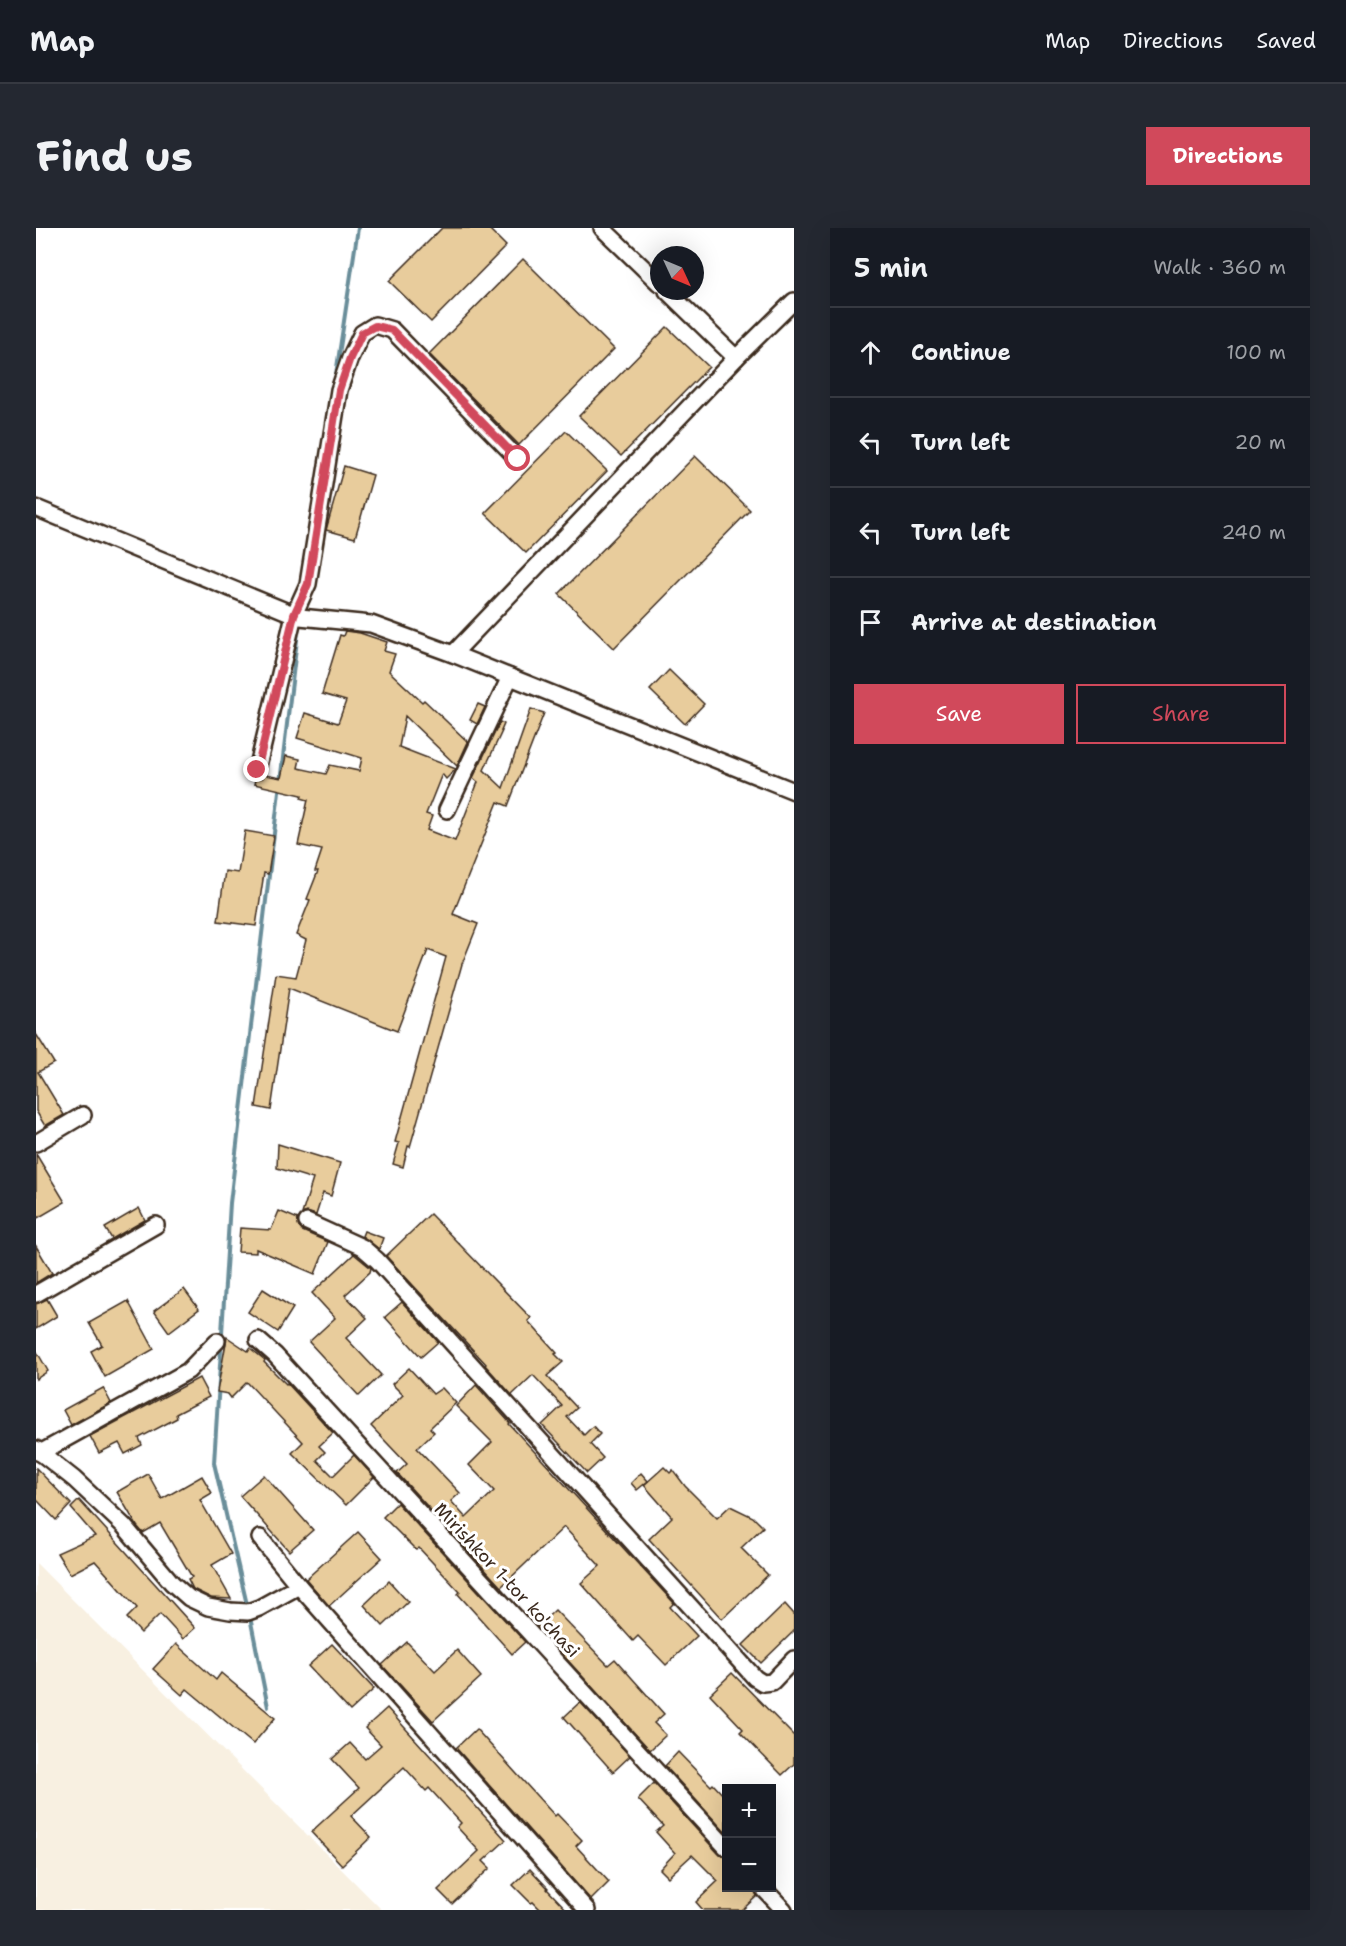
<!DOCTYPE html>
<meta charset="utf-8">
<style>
:root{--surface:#171b24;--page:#242831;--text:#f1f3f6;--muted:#9ea1a6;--line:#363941;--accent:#d1495b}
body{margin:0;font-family:"Shantell Sans",sans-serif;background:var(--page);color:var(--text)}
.controls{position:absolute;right:18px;bottom:18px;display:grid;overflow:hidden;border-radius:0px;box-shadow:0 6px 24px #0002}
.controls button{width:54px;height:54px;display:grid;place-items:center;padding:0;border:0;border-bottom:2px solid var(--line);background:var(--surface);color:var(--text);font:30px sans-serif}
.compass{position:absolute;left:614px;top:18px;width:54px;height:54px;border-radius:50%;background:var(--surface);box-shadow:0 6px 24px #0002;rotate:134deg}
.stop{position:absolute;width:18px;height:18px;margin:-14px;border:4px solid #d1495b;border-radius:50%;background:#fff}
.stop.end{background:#d1495b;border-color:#fff;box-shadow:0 2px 6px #0008}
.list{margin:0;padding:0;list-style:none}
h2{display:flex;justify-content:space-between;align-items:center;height:78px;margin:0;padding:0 24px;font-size:26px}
h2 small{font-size:20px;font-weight:400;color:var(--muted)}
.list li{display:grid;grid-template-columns:39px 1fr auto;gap:18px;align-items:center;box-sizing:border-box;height:90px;padding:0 24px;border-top:2px solid var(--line)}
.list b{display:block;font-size:22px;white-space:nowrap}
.list em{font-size:20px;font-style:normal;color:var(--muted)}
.actions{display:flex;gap:12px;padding:18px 24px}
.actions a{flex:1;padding:14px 0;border:2px solid var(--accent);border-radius:0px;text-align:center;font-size:21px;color:var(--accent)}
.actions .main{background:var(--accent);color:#fff}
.icon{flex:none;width:33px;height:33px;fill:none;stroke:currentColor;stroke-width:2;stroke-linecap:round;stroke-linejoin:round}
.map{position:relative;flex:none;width:758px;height:1682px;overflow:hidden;border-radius:0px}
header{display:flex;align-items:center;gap:36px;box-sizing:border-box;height:84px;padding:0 30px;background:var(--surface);border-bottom:2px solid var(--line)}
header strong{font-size:28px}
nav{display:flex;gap:33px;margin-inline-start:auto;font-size:21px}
.intro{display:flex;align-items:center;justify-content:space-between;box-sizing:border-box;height:144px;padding:0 36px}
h1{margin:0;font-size:42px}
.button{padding:15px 27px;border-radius:0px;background:var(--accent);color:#fff;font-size:21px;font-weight:700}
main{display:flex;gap:36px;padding:0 36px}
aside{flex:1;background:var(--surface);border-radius:0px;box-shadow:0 6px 24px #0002}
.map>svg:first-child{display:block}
.built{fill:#f8f0e1}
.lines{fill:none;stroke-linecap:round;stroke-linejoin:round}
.stream{stroke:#6a8e9a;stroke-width:4}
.building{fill:#e8cc9c;stroke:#3b2a1e;stroke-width:1.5}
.minor-casing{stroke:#3b2a1e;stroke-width:20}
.minor{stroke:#fff;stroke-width:15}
.route{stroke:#d1495b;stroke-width:8}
.labels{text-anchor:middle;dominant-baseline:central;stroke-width:6;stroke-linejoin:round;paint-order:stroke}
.street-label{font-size:18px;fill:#3b2a1e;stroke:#fff}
</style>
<header>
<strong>Map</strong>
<nav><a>Map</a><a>Directions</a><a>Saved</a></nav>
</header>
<div class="intro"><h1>Find us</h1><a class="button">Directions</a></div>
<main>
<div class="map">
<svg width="758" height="1682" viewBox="0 0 758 1682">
<rect width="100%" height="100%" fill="#fff"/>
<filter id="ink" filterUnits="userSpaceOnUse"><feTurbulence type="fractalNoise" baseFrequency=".0167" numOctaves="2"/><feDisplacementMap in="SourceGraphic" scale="12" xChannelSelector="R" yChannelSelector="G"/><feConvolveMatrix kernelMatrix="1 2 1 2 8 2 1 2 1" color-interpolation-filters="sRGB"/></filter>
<g filter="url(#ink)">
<polygon class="built" points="0,1335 346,1682 0,1682"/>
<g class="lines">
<g class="stream">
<polyline points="299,153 322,0"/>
<polyline points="212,1381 178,1235 194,975 263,395"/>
<polyline points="214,1389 232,1479"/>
</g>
</g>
<g class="building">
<polygon points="406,0 452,0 470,18 395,94 353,53"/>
<polygon points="487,31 578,121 483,217 393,126"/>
<polygon points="631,99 673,139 585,228 543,188"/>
<polygon points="530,203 571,243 490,325 449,285"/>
<polygon points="659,228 714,282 578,420 523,366"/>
<polygon points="308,238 337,247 319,310 290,302"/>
<polygon points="309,403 324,405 351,414 348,423 359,426 353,443 386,474 388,472 432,514 421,538 369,488 363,519 420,541 410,551 406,546 390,586 396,588 391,602 419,613 442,554 437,550 464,494 468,496 465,503 466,503 448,542 467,560 495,481 508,485 472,578 462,574 417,686 442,696 426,736 374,919 372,918 367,939 357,936 363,915 359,914 410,729 392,722 361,803 253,760 235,882 220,879 240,746 260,749 270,712 260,707 274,672 271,671 282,643 279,643 286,622 262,617 272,572 265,570 266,567 218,556 219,552 224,551 229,547 245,550 250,528 264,531 262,540 290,546 294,537 323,543 326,530 261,510 269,485 302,495 310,473 286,466 304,407 307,408"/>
<polygon points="633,442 668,476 649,496 614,462"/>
<polygon points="442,476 449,479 441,496 434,492"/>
<polygon points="209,603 238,608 232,646 228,645 220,698 182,693 189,643 202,645"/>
<polygon points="0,806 18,835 2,844 28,887 9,898 0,883"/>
<polygon points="242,916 304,935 295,968 287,965 280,987 271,984 266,986 277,951 241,940"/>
<polygon points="0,926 29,974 0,991"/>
<polygon points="103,980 109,992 76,1011 69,1000"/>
<polygon points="243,983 262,991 263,999 266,1003 292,1014 279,1046 220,1021 220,1025 202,1024 204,1000 235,1002"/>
<polygon points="394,986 495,1090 492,1093 521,1125 519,1126 527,1134 511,1148 541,1180 531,1189 548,1207 557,1198 564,1206 554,1216 567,1230 551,1245 506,1197 526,1178 497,1147 476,1167 449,1137 450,1136 350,1028"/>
<polygon points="328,1003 347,1010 343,1021 326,1008"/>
<polygon points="0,1018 16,1045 0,1055"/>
<polygon points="318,1026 335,1040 334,1044 309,1067 331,1090 310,1110 345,1147 323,1168 273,1114 299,1090 276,1065"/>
<polygon points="148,1061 163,1081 133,1104 118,1083"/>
<polygon points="227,1061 257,1080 242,1104 212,1084"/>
<polygon points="11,1071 21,1088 0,1101 0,1076"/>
<polygon points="92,1073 118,1121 69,1149 55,1123 66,1117 53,1095"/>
<polygon points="366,1074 402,1114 385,1129 349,1089"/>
<polygon points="191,1109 212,1123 214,1120 229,1132 228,1134 250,1156 251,1155 297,1205 283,1218 289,1224 281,1232 297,1248 318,1227 338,1249 310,1277 256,1225 267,1214 211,1154 195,1170 192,1166 181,1164"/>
<polygon points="0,1122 12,1143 0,1151"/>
<polygon points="373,1140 397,1166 406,1160 420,1175 394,1200 398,1204 381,1220 424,1265 415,1273 430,1290 458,1263 433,1237 456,1214 420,1178 440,1157 474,1195 473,1196 638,1375 634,1379 661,1408 630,1437 602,1408 597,1413 545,1355 564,1338 528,1299 465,1359 361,1245 371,1236 335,1198 367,1167 356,1156"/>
<polygon points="163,1150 173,1169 140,1186 141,1190 103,1210 106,1217 89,1226 83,1215 63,1225 54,1208"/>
<polygon points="67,1160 75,1175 35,1197 27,1182"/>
<polygon points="628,1239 634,1245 637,1242 649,1258 681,1290 694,1278 717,1289 727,1299 705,1320 732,1347 686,1391 613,1311 636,1289 608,1257"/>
<polygon points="0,1240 35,1276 20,1292 0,1271"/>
<polygon points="605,1245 612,1253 601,1262 595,1255"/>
<polygon points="112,1246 126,1271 166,1248 176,1265 164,1272 195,1326 176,1337 195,1371 175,1370 157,1361 152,1351 156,1349 124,1295 107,1305 101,1298 81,1264"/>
<polygon points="228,1247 277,1302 253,1323 204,1268"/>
<polygon points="43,1272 159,1400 147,1411 124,1386 105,1405 91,1390 101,1380 59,1333 34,1346 21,1325 59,1308 35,1280"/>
<polygon points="361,1275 489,1414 476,1426 422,1366 424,1364 383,1320 380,1322 347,1289"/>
<polygon points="322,1304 346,1330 293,1378 270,1351"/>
<polygon points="353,1353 372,1374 347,1398 328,1377"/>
<polygon points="749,1376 758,1386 758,1403 725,1435 707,1417"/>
<polygon points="519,1382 572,1437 579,1431 628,1486 618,1495 630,1507 614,1522 501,1399"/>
<polygon points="371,1414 399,1443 421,1422 445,1449 397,1493 346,1437"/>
<polygon points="140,1416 180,1452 185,1445 239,1490 217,1516 151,1461 146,1467 117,1441"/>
<polygon points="296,1416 338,1461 314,1483 272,1438"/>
<polygon points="696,1445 758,1508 758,1536 746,1547 704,1504 707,1501 674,1466"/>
<polygon points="544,1474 594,1528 577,1544 528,1489"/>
<polygon points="351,1480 470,1612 447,1633 454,1640 416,1676 402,1662 443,1623 421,1599 425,1595 393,1560 390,1563 368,1539 315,1588 335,1609 306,1637 275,1604 323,1560 296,1531 314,1515 329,1531 345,1517 329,1500"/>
<polygon points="440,1501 519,1588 521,1586 546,1612 540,1618 573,1654 555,1672 420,1520"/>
<polygon points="642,1524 675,1558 677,1556 690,1570 690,1605 629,1538"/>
<polygon points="618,1555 683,1626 690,1629 690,1659 718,1659 721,1668 706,1682 667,1682 660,1674 682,1653 656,1627 632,1649 624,1641 639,1625 620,1604 627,1598 602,1571"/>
<polygon points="494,1641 512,1660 511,1661 531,1682 505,1682 497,1674 495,1675 477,1657"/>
</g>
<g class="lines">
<g class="minor-casing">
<g id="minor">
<polyline points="566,0 623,55"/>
<polyline points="700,130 758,73"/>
<polyline points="0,280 264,389 335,396 417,426 758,563"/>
<polyline points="417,426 700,130 631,63"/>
<polyline points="221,542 258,387 272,356 303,162 314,130 326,105 339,97 356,102 482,231"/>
<polyline points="411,582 474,449"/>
<polyline points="0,915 47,887"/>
<polyline points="271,994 326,1019 341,1032 719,1450 727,1455 736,1454 758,1431"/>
<polyline points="0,1066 120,997"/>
<polyline points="222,1112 239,1127 690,1619"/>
<polyline points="0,1221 38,1251 88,1298 136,1355 153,1370 172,1379 194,1383 212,1384 223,1380 263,1358"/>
<polyline points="4,1225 152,1143 181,1113"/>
<polyline points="224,1310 263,1358 551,1682"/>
<polyline points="727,1660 748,1682"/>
</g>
</g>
<use href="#minor" class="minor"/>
</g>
</g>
<g class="lines" filter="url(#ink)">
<polyline class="route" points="221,542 258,387 272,356 303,162 314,130 326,105 339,98 356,102 482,231"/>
</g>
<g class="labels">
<g class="street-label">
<text transform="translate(471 1352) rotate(47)">Mirishkor 1-tor ko'chasi</text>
</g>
</g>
</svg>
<div class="controls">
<button>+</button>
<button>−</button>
</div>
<svg class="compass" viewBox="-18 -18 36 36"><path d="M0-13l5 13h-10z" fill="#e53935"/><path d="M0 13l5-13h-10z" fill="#9ea1a6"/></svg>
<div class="stop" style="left:482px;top:231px"></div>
<div class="stop end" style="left:221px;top:542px"></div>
</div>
<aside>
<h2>5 min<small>Walk · 360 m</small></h2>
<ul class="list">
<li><svg class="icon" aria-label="ahead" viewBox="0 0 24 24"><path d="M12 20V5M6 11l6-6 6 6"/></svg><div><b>Continue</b></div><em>100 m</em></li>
<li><svg class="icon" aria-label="left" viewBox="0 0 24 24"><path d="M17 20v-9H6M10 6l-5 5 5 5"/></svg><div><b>Turn left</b></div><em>20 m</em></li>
<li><svg class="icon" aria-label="left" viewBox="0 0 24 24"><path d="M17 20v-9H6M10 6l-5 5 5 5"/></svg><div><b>Turn left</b></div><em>240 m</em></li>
<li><svg class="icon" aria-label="arrive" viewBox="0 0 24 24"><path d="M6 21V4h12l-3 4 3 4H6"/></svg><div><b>Arrive at destination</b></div></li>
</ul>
<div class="actions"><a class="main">Save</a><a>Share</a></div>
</aside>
</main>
